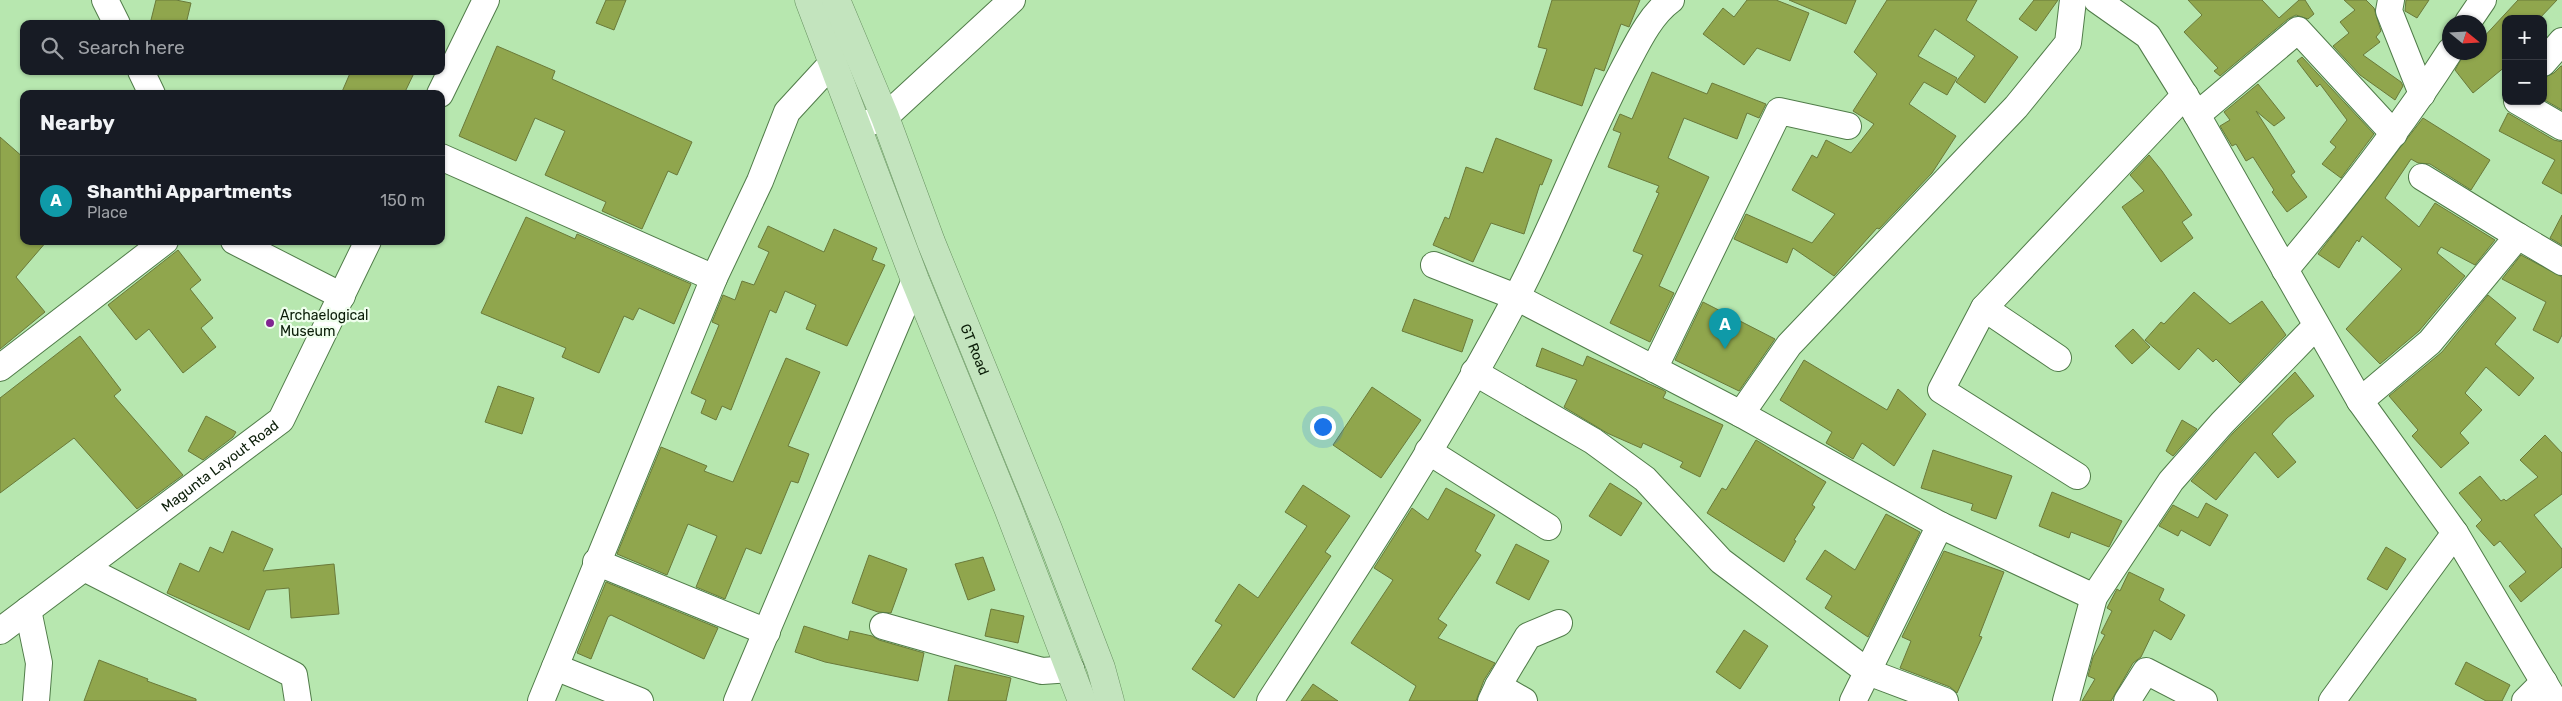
<!DOCTYPE html>
<meta charset="utf-8">
<style>
:root{--surface:#171b24;--page:#20242c;--text:#f1f3f6;--muted:#9ea1a6;--line:#363941;--accent:#bf96c9}
body{margin:0;font-family:Rubik,sans-serif;background:var(--page);color:var(--text)}
.controls{position:absolute;right:15px;top:15px;display:grid;overflow:hidden;border-radius:10px;box-shadow:0 1px 4px #0004}
.controls button{width:45px;height:45px;display:grid;place-items:center;padding:0;border:0;border-bottom:1px solid var(--line);background:var(--surface);color:var(--text);font:25px sans-serif}
.compass{position:absolute;left:2442px;top:15px;width:45px;height:45px;border-radius:50%;background:var(--surface);box-shadow:0 1px 4px #0004;rotate:108deg}
.you{position:absolute;left:1322px;top:426px;width:18px;height:18px;margin:-12px;border:4px solid #fff;border-radius:50%;background:#1a73e8;box-shadow:0 0 0 8px #1a73e833}
.badge{display:grid;place-items:center;width:32px;height:32px;border-radius:50%;background:var(--accent);color:#fff;font-size:16px;font-weight:700}
.pin{position:absolute;translate:-50% -41px;filter:drop-shadow(0 1px 2px #0008)}
.pin::after{content:'';position:absolute;top:26px;width:18px;height:15px;background:inherit;clip-path:polygon(0 0,100% 0,50% 100%)}
.list{margin:0;padding:0;list-style:none}
h2{display:flex;justify-content:space-between;align-items:center;height:65px;margin:0;padding:0 20px;font-size:21px}
h2 small{font-size:16px;font-weight:400;color:var(--muted)}
.list li{display:grid;grid-template-columns:32px 1fr auto;gap:15px;align-items:center;box-sizing:border-box;height:90px;padding:0 20px;border-top:1px solid var(--line)}
.list b{display:block;font-size:19px;white-space:nowrap}
.list p{margin:0;font-size:16px;white-space:nowrap;color:var(--muted)}
.list em{font-size:16px;font-style:normal;color:var(--muted)}
.icon{flex:none;width:28px;height:28px;fill:none;stroke:currentColor;stroke-width:2;stroke-linecap:round;stroke-linejoin:round}
.map{position:relative;flex:none;width:2562px;height:701px;overflow:hidden}
.search{position:absolute;background:var(--surface);box-shadow:0 1px 4px #0004;left:20px;top:20px;width:425px;height:55px;display:flex;align-items:center;gap:12px;box-sizing:border-box;padding:0 18px;border-radius:10px;color:var(--muted);font-size:19px}
.panel{position:absolute;background:var(--surface);box-shadow:0 1px 4px #0004;left:20px;top:90px;width:425px;height:155px;border-radius:10px}
.map>svg:first-child{display:block}
.building{fill:#90a64d;stroke:#6a7a3a}
.lines{fill:none;stroke-linecap:round;stroke-linejoin:round}
.minor-casing{stroke:#507c49;stroke-width:28}
.major-casing{stroke:#689261;stroke-width:29}
.minor{stroke:#fff;stroke-width:26}
.major{stroke:#c3e4be;stroke-width:28}
.poi-dot{fill:#812591;stroke:#effeed;stroke-width:2}
.labels{text-anchor:middle;dominant-baseline:central;stroke-width:4.5;stroke-linejoin:round;paint-order:stroke}
.poi-label{font-size:14px;fill:#0a1c07;stroke:#effeed;text-anchor:start}
.street-label{font-size:14px;fill:#0a1c07;stroke:#effeed}
</style>
<div class="map">
<svg width="2562" height="701" viewBox="0 0 2562 701">
<rect width="100%" height="100%" fill="#b7e7af"/>
<g class="building">
<polygon points="156,0 176,0 191,3 186,24 150,24"/>
<polygon points="606,0 626,0 614,30 596,23"/>
<polygon points="1552,0 1640,0 1629,27 1621,24 1604,71 1595,68 1582,106 1534,89 1547,49 1538,47"/>
<polygon points="1747,0 1776,0 1809,13 1790,61 1757,48 1744,65 1703,34 1723,8 1734,17"/>
<polygon points="1789,0 1856,0 1846,24"/>
<polygon points="1887,0 1977,0 1966,20 2018,57 1985,103 1956,82 1975,56 1935,29 1918,56 1957,78 1947,95 1924,82 1909,104 1956,136 1932,173 1879,229 1877,228 1834,276 1793,248 1787,263 1734,239 1746,214 1812,243 1835,214 1792,190 1812,155 1817,158 1826,140 1851,153 1874,124 1853,111 1877,74 1854,52"/>
<polygon points="2034,0 2058,0 2036,31 2019,19"/>
<polygon points="2188,0 2262,0 2279,18 2299,0 2305,0 2314,14 2308,19 2296,15 2288,19 2220,76 2214,71 2218,68 2184,32 2202,15"/>
<polygon points="2344,0 2366,0 2374,8 2381,31 2376,37 2380,42 2363,55 2401,82 2403,86 2395,100 2360,75 2333,46 2349,33 2340,22 2355,10"/>
<polygon points="2406,0 2429,0 2417,18 2405,11"/>
<polygon points="2518,0 2557,0 2539,19 2506,19 2506,66 2473,93 2455,70 2465,52 2480,52 2480,41"/>
<polygon points="497,46 555,71 552,79 692,142 677,175 668,171 642,229 602,211 606,202 545,175 565,131 535,118 516,161 459,136"/>
<polygon points="2302,57 2374,134 2341,178 2322,164 2336,147 2330,142 2347,120 2320,84 2317,87 2297,61"/>
<polygon points="2561,66 2562,66 2562,110 2543,99 2543,78 2554,73"/>
<polygon points="351,71 415,71 404,94 341,94"/>
<polygon points="1652,72 1707,94 1712,83 1766,104 1759,118 1747,113 1737,139 1684,118 1668,158 1709,177 1659,286 1674,293 1650,342 1610,323 1643,255 1633,251 1659,193 1656,192 1659,186 1608,167 1621,133 1613,130 1620,114 1632,119"/>
<polygon points="2258,84 2285,118 2274,126 2256,111 2295,172 2291,175 2307,197 2287,212 2272,192 2274,190 2253,157 2246,161 2236,144 2232,146 2220,126 2230,120 2224,112"/>
<polygon points="2508,113 2554,140 2562,142 2562,194 2542,183 2555,160 2499,131"/>
<polygon points="2423,118 2490,160 2471,190 2430,164 2418,163 2411,159 2385,198 2419,227 2435,203 2495,240 2475,265 2441,247 2437,253 2465,276 2419,331 2380,364 2346,329 2402,269 2362,236 2359,242 2357,240 2339,268 2318,254"/>
<polygon points="0,137 24,158 24,241 47,241 16,277 45,312 0,349"/>
<polygon points="1496,138 1552,160 1542,185 1540,184 1524,234 1491,223 1473,262 1433,245 1445,217 1449,219 1466,167 1483,173"/>
<polygon points="2149,155 2162,171 2192,215 2182,222 2193,238 2161,262 2122,207 2144,191 2130,175"/>
<polygon points="2562,215 2562,245 2550,238"/>
<polygon points="526,217 575,239 577,234 691,284 674,324 639,308 633,320 624,316 599,373 562,357 566,348 481,313"/>
<polygon points="768,226 824,252 834,229 877,248 872,260 885,265 847,346 806,329 816,305 785,291 776,313 770,310 731,410 722,406 716,420 701,413 706,400 691,393 719,325 712,322 723,295 735,300 742,281 754,285 769,252 758,247"/>
<polygon points="178,250 201,280 190,289 213,318 201,328 216,347 183,373 149,329 136,340 108,305"/>
<polygon points="2521,255 2562,277 2562,335 2558,343 2533,330 2546,302 2502,279"/>
<polygon points="2194,292 2230,324 2262,301 2286,335 2240,383 2216,359 2213,362 2198,348 2179,370 2145,340 2161,322 2164,324"/>
<polygon points="2488,295 2516,318 2495,344 2534,378 2519,396 2486,367 2465,393 2482,410 2460,433 2469,443 2441,468 2412,436 2418,430 2389,396 2442,352"/>
<polygon points="1414,299 1473,320 1462,352 1402,331"/>
<polygon points="1703,302 1775,339 1739,391 1675,360"/>
<polygon points="2133,329 2150,347 2132,364 2115,346"/>
<polygon points="80,336 121,390 114,396 183,475 137,509 74,438 0,493 0,398"/>
<polygon points="1542,348 1583,366 1587,356 1663,390 1666,392 1663,398 1723,425 1700,477 1680,467 1683,462 1643,443 1641,448 1607,433 1564,407 1577,380 1536,366"/>
<polygon points="786,358 820,372 788,446 809,454 798,483 791,481 761,554 746,548 725,599 696,587 717,536 688,524 667,575 617,554 661,447 707,466 704,471 733,482"/>
<polygon points="1804,360 1887,410 1898,389 1926,414 1894,466 1862,443 1853,459 1826,443 1832,432 1780,400"/>
<polygon points="2295,372 2314,396 2287,418 2272,434 2296,462 2278,478 2255,452 2216,500 2191,481 2233,433"/>
<polygon points="498,386 534,398 522,434 485,422"/>
<polygon points="1372,387 1421,420 1381,478 1333,445"/>
<polygon points="206,416 236,432 233,437 203,460 188,451"/>
<polygon points="2182,420 2197,429 2173,456 2166,451"/>
<polygon points="2545,435 2562,453 2562,494 2534,515 2562,549 2562,567 2521,602 2509,586 2526,572 2500,541 2494,546 2476,526 2482,520 2459,493 2480,476 2501,501 2504,499 2506,501 2538,477 2520,460"/>
<polygon points="1756,440 1826,482 1812,505 1815,507 1794,540 1796,541 1784,562 1707,513 1722,488 1726,490"/>
<polygon points="1933,450 2012,476 1996,519 1971,510 1973,504 1921,488"/>
<polygon points="1610,483 1642,503 1621,536 1589,516"/>
<polygon points="1303,485 1350,516 1325,552 1331,556 1234,698 1192,669 1222,625 1215,621 1239,584 1258,598 1307,526 1285,512"/>
<polygon points="1446,488 1495,515 1475,551 1481,555 1438,619 1447,625 1438,638 1495,663 1484,680 1476,701 1409,701 1416,686 1351,643 1393,580 1374,568 1412,508 1428,520"/>
<polygon points="2052,492 2122,521 2109,547 2071,532 2069,538 2039,526"/>
<polygon points="2206,503 2228,515 2210,546 2181,530 2178,536 2159,526 2173,505 2198,518"/>
<polygon points="1886,514 1920,532 1868,637 1825,608 1832,596 1806,579 1825,550 1855,570"/>
<polygon points="232,531 273,549 263,571 334,564 339,614 291,618 289,588 266,590 249,630 167,593 180,563 199,572 210,547 223,553"/>
<polygon points="1516,544 1549,561 1529,600 1496,583"/>
<polygon points="2386,547 2406,559 2387,590 2367,579"/>
<polygon points="1944,551 2004,572 1979,636 1982,637 1957,693 1950,687 1900,668 1911,641 1902,637"/>
<polygon points="869,555 907,569 891,613 878,612 852,603"/>
<polygon points="983,557 995,590 968,600 955,564"/>
<polygon points="2129,572 2164,589 2159,600 2185,615 2171,640 2154,630 2141,657 2133,663 2111,701 2082,701 2095,679 2088,676 2093,657 2105,635 2101,633 2112,611 2107,608 2117,589 2120,591"/>
<polygon points="606,582 718,628 704,659 611,615 608,617 591,659 577,653"/>
<polygon points="991,609 1024,616 1018,643 985,636"/>
<polygon points="804,626 848,640 850,631 872,636 879,640 924,653 918,681 825,662 795,652"/>
<polygon points="1744,630 1768,646 1740,689 1716,672"/>
<polygon points="99,660 148,679 147,681 196,699 196,701 84,701"/>
<polygon points="2466,662 2510,685 2502,701 2486,701 2455,684"/>
<polygon points="955,665 1011,678 1006,701 948,701"/>
<polygon points="1313,684 1338,701 1301,701"/>
</g>
<g class="lines">
<g class="minor-casing">
<g id="minor">
<polyline points="105,0 117,24"/>
<polyline points="2097,0 2148,36 2197,115 2360,401 2455,533 2555,701"/>
<polyline points="2391,0 2389,11 2422,94"/>
<polyline points="2468,22 2483,0"/>
<polyline points="2543,63 2562,41"/>
<polyline points="141,71 152,94"/>
<polyline points="440,94 486,0"/>
<polyline points="2517,101 2562,127"/>
<polyline points="2197,115 2298,30 2394,134"/>
<polyline points="857,127 885,117 1012,0"/>
<polyline points="441,157 714,278"/>
<polyline points="2422,177 2518,236"/>
<polyline points="234,241 342,296"/>
<polyline points="1434,265 1516,297 1741,414 1940,525 2094,597"/>
<path d="M2285 270C2344 200 2401 128 2450 51"/>
<polyline points="1984,308 1941,390 2077,476"/>
<polyline points="2058,358 1984,308 2185,95"/>
<polyline points="0,368 165,241"/>
<polyline points="1654,369 1779,111 1848,126"/>
<polyline points="1474,372 1593,441 1645,479 1721,561 1868,672 1945,701"/>
<polyline points="2360,401 2430,342 2518,236 2562,262"/>
<polyline points="1741,414 1789,345 2016,107 2068,43 2073,0"/>
<polyline points="1428,451 1548,527"/>
<polyline points="596,562 767,632"/>
<polyline points="84,568 294,675 298,701"/>
<polyline points="28,610 39,663 36,701"/>
<polyline points="883,626 1042,671 1071,669"/>
<path id="s1" d="M0 631 281 420 368 241"/>
<polyline points="555,667 640,701"/>
<polyline points="1498,686 1528,636 1559,623"/>
<polyline points="541,701 714,278 760,181 787,112 833,62"/>
<polyline points="737,701 915,280"/>
<path d="M1270 701C1355 570 1443 437 1516 298 1555 224 1584 144 1623 70 1636 46 1649 16 1671 0"/>
<polyline points="1491,701 1498,686 1524,701"/>
<polyline points="1853,701 1940,525"/>
<polyline points="2066,701 2094,597 2171,481 2222,423 2316,326"/>
<polyline points="2127,701 2146,671 2204,701"/>
<polyline points="2332,701 2455,533"/>
<polyline points="2525,701 2544,682"/>
</g>
</g>
<g class="major-casing">
<g id="major">
<polyline points="809,0 915,280 1008,508 1082,701"/>
<path id="s2" d="M836 0 885 117 931 242 1048 529 1101 668 1110 701"/>
</g>
</g>
<use href="#minor" class="minor"/>
<use href="#major" class="major"/>
</g>
<circle class="poi-dot" cx="270" cy="323" r="5"/>
<g class="labels">
<g class="poi-label">
<text x="280" y="315">Archaelogical<tspan x="280" dy="16">Museum</tspan></text>
</g>
<g class="street-label">
<text stroke="none"><textPath href="#s2" startOffset="376">GT Road</textPath></text>
<text stroke="none"><textPath href="#s1" startOffset="275">Magunta Layout Road</textPath></text>
</g>
</g>
</svg>
<div class="controls">
<button>+</button>
<button>−</button>
</div>
<svg class="compass" viewBox="-18 -18 36 36"><path d="M0-13l5 13h-10z" fill="#e53935"/><path d="M0 13l5-13h-10z" fill="#9ea1a6"/></svg>
<div class="you"></div>
<div class="pin badge" style="left:1725px;top:349px;background:#0f9aa8">A</div>
<div class="search"><svg class="icon" aria-label="search" viewBox="0 0 24 24"><circle cx="10" cy="10" r="6"/><path d="M15 15l6 6"/></svg>Search here</div>
<section class="panel">
<h2>Nearby<small></small></h2>
<ul class="list">
<li><span class="badge" style="background:#0f9aa8">A</span><div><b>Shanthi Appartments</b><p>Place</p></div><em>150 m</em></li>
</ul>
</section>
</div>
